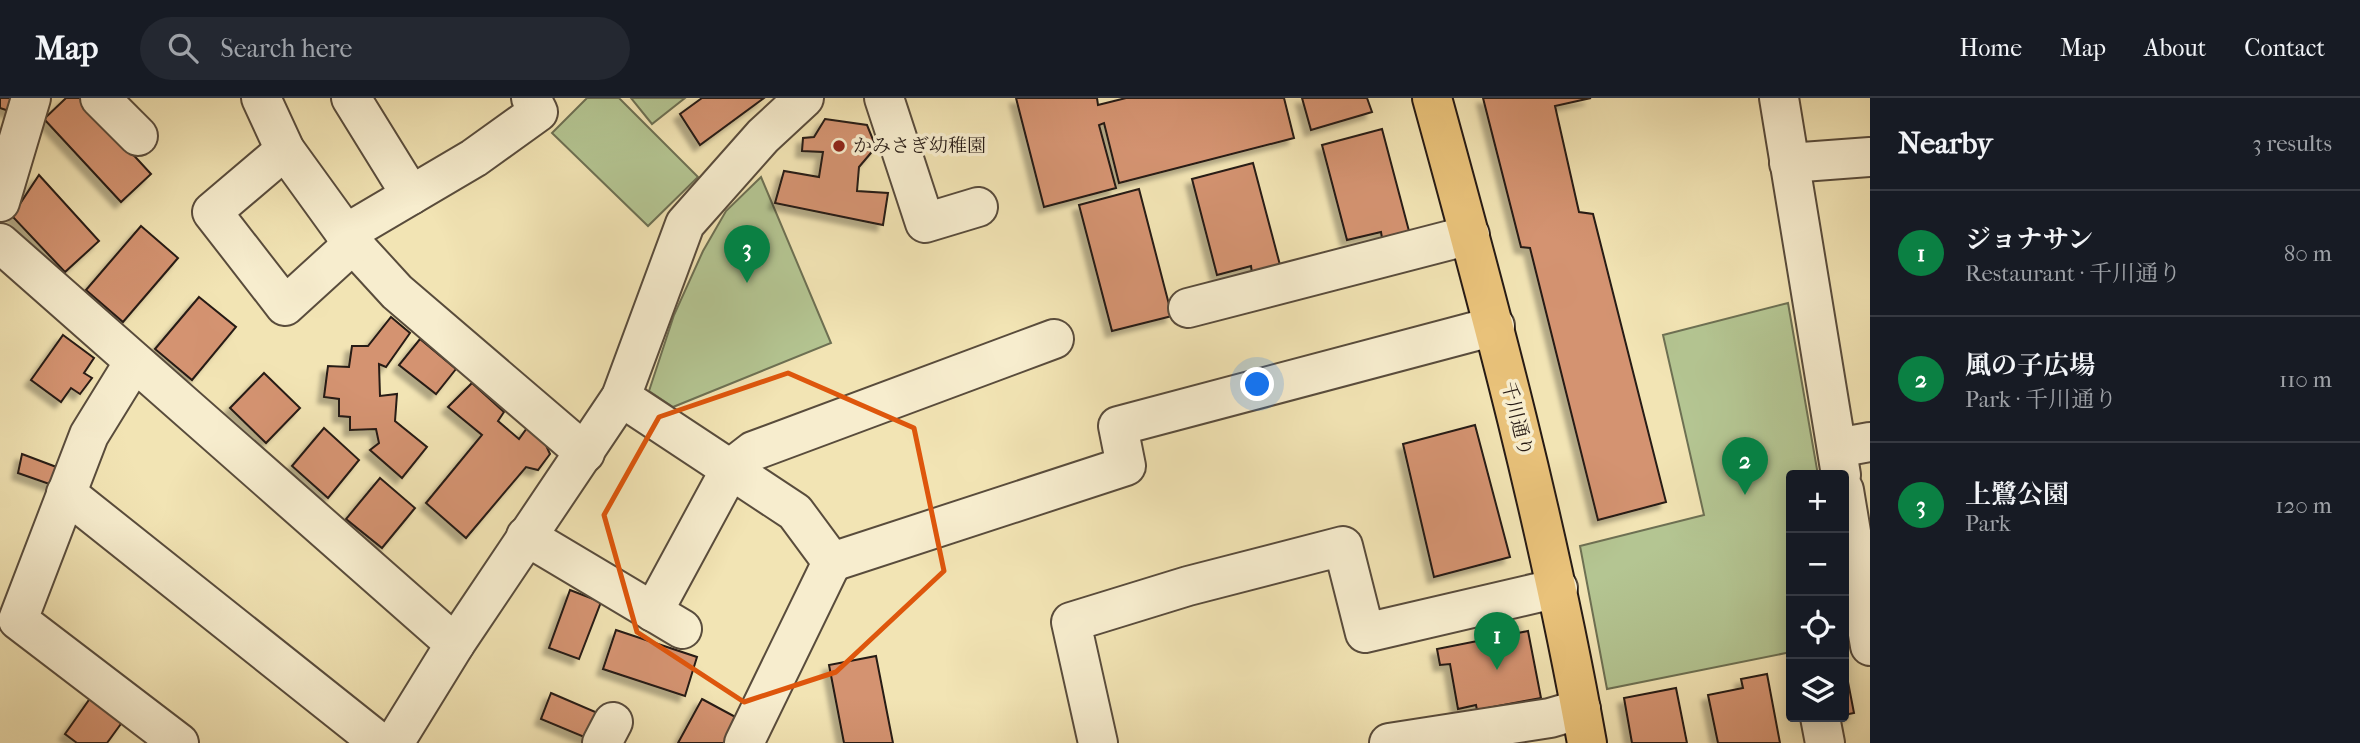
<!DOCTYPE html>
<meta charset="utf-8">
<style>
:root{--surface:#171b24;--page:#242831;--text:#f1f3f6;--muted:#9ea1a6;--line:#363941;--accent:#0b8043}
body{margin:0;font-family:"IM FELL French Canon","Noto Serif JP",serif;background:var(--page);color:var(--text)}
.controls{position:absolute;right:21px;bottom:21px;display:grid;overflow:hidden;border-radius:7px;box-shadow:0 4px 18px #0003}
.controls button{width:63px;height:63px;display:grid;place-items:center;padding:0;border:0;border-bottom:2px solid var(--line);background:var(--surface);color:var(--text);font:35px sans-serif}
.you{position:absolute;left:1258px;top:287px;width:24px;height:24px;margin:-18px;border:5px solid #fff;border-radius:50%;background:#1a73e8;box-shadow:0 0 0 10px #1a73e833}
.badge{display:grid;place-items:center;width:46px;height:46px;border-radius:50%;background:var(--accent);color:#fff;font-size:23px;font-weight:700}
.pin{position:absolute;translate:-50% -58px;filter:drop-shadow(0 2px 4px #0008)}
.pin::after{content:'';position:absolute;top:37px;width:24px;height:21px;background:inherit;clip-path:polygon(0 0,100% 0,50% 100%)}
.list{margin:0;padding:0;list-style:none}
h2{display:flex;justify-content:space-between;align-items:center;height:91px;margin:0;padding:0 28px;font-size:30px}
h2 small{font-size:23px;font-weight:400;color:var(--muted)}
.list li{display:grid;grid-template-columns:46px 1fr auto;gap:21px;align-items:center;box-sizing:border-box;height:126px;padding:0 28px;border-top:2px solid var(--line)}
.list b{display:block;font-size:26px;white-space:nowrap}
.list p{margin:0;font-size:23px;white-space:nowrap;color:var(--muted)}
.list em{font-size:23px;font-style:normal;color:var(--muted)}
.icon{flex:none;width:38px;height:38px;fill:none;stroke:currentColor;stroke-width:2;stroke-linecap:round;stroke-linejoin:round}
.map{position:relative;flex:none;width:1870px;height:645px;overflow:hidden}
header{display:flex;align-items:center;gap:42px;box-sizing:border-box;height:98px;padding:0 35px;background:var(--surface);border-bottom:2px solid var(--line)}
header strong{font-size:33px}
nav{display:flex;gap:38px;margin-inline-start:auto;font-size:24px}
.search{width:490px;height:63px;background:var(--page);display:flex;align-items:center;gap:18px;box-sizing:border-box;padding:0 24px;border-radius:38px;color:var(--muted);font-size:26px}
main{display:flex}
aside{flex:1;background:var(--surface)}
.map>svg:first-child{display:block}
.green{fill:#b4c592;stroke:#6d7053;stroke-width:2}
.building{fill:#d49371;stroke:#261a14;stroke-width:2;filter:url(#shadow)}
.lines{fill:none;stroke-linecap:round;stroke-linejoin:round}
.minor-casing{stroke:#594c3c;stroke-width:42}
.major-casing{stroke:#261a14;stroke-width:42}
.minor{stroke:#f7edce;stroke-width:38}
.major{stroke:#e9c27a;stroke-width:38}
.marked{fill:none;stroke:#de560c;stroke-width:5;stroke-linejoin:round}
.poi-dot{fill:#8f2418;stroke:#f7edce;stroke-width:2.5}
.labels{text-anchor:middle;dominant-baseline:central;stroke-width:7;stroke-linejoin:round;paint-order:stroke}
.poi-label{font-size:19px;fill:#261a14;stroke:#f7edce;text-anchor:start}
.street-label{font-size:19px;fill:#261a14;stroke:#f7edce}
</style>
<header>
<strong>Map</strong>
<div class="search"><svg class="icon" aria-label="search" viewBox="0 0 24 24"><circle cx="10" cy="10" r="6"/><path d="M15 15l6 6"/></svg>Search here</div>
<nav><a>Home</a><a>Map</a><a>About</a><a>Contact</a></nav>
</header>
<main>
<div class="map">
<svg width="1870" height="645" viewBox="0 0 1870 645">
<defs>
<filter id="shadow"><feDropShadow dx="-6" dy="6" stdDeviation="2" flood-color="#0004"/></filter>
</defs>
<rect width="100%" height="100%" fill="#f2e4b4"/>
<filter id="stains"><feTurbulence type="fractalNoise" baseFrequency=".00286" numOctaves="4"/><feColorMatrix values="0 0 0 0 .2 0 0 0 0 .09 0 0 0 0 .02 0 0 0 .5 -.17"/></filter>
<radialGradient id="worn" r=".72"><stop offset=".6" stop-color="#630" stop-opacity="0"/><stop offset="1" stop-color="#630" stop-opacity=".3"/></radialGradient>
<g class="green">
<polygon points="587,0 619,0 698,79 648,128 552,35"/>
<polygon points="631,0 685,0 652,26"/>
<polygon points="761,79 831,245 673,309 649,293 674,217 703,153 726,113"/>
<polygon points="1788,205 1818,377 1791,377 1791,554 1607,591 1580,448 1704,417 1663,237"/>
</g>
<g class="building">
<polygon points="0,0 19,0 15,15 0,10"/>
<polygon points="66,0 81,0 151,76 121,104 44,21"/>
<polygon points="702,0 764,0 700,47 680,16"/>
<polygon points="1016,0 1097,0 1098,7 1126,0 1284,0 1294,40 1119,85 1104,25 1099,27 1116,90 1044,109"/>
<polygon points="1302,0 1367,0 1372,14 1311,32"/>
<polygon points="1483,0 1591,0 1555,8 1579,114 1593,116 1666,404 1598,422 1530,150 1521,149"/>
<polygon points="825,21 867,27 876,49 859,69 857,93 888,95 883,127 775,105 784,73 819,79 823,54 802,53 803,40 814,39"/>
<polygon points="1382,31 1409,133 1382,140 1381,134 1347,142 1322,47"/>
<polygon points="1253,65 1280,167 1252,175 1251,168 1217,177 1192,81"/>
<polygon points="39,77 99,143 65,174 12,118"/>
<polygon points="1139,91 1172,218 1112,233 1079,107"/>
<polygon points="141,128 178,160 123,224 86,192"/>
<polygon points="199,199 236,229 192,282 155,251"/>
<polygon points="391,219 410,235 386,269 379,266 380,298 397,296 395,323 427,349 402,380 370,352 379,345 376,331 350,332 350,319 339,318 339,301 324,299 328,268 349,269 352,248 368,248"/>
<polygon points="63,237 94,260 84,275 92,280 80,296 71,290 61,304 31,282"/>
<polygon points="420,241 456,271 436,296 399,267"/>
<polygon points="264,275 300,310 266,345 230,310"/>
<polygon points="472,285 504,314 498,323 519,341 527,330 544,343 550,356 538,372 526,369 466,440 426,405 482,337 448,309"/>
<polygon points="1475,327 1510,459 1434,479 1403,346"/>
<polygon points="324,330 359,362 328,400 292,368"/>
<polygon points="22,356 59,370 55,388 18,375"/>
<polygon points="380,380 415,410 382,450 346,421"/>
<polygon points="570,492 601,504 579,561 549,550"/>
<polygon points="616,532 697,559 685,598 603,571"/>
<polygon points="1528,533 1541,600 1477,612 1476,607 1458,611 1450,566 1440,567 1437,551"/>
<polygon points="876,558 893,645 844,645 829,567"/>
<polygon points="1767,576 1780,645 1718,645 1708,597 1743,590 1741,581"/>
<polygon points="1848,584 1854,615 1844,617 1844,585"/>
<polygon points="1676,590 1687,645 1632,645 1624,600"/>
<polygon points="551,595 600,616 589,641 541,621"/>
<polygon points="91,599 123,623 107,645 77,645 65,636"/>
<polygon points="702,601 741,622 729,645 678,645"/>
</g>
<g class="lines">
<g class="minor-casing">
<g id="minor">
<polyline points="100,0 138,38"/>
<polyline points="261,0 285,52 353,146 397,194 585,355"/>
<polyline points="351,0 411,97"/>
<polyline points="884,0 925,125 978,109"/>
<polyline points="1779,0 1841,377"/>
<polyline points="285,52 212,114 285,208 353,146"/>
<polyline points="1789,65 1870,59"/>
<polyline points="0,104 31,0"/>
<polyline points="345,136 474,60 538,14 531,0"/>
<polyline points="0,145 455,546"/>
<polyline points="1188,210 1470,137"/>
<polyline points="134,264 89,337 18,522 179,645"/>
<polyline points="621,299 795,414 832,464 744,645"/>
<polyline points="1837,350 1870,344"/>
<polyline points="1844,392 1870,548"/>
<polyline points="66,395 380,645"/>
<polyline points="526,438 682,531"/>
<polyline points="832,464 1126,368 1118,328 1495,228"/>
<polyline points="653,514 731,370 753,353 1054,241"/>
<polyline points="1820,619 1825,645"/>
<polyline points="394,645 455,546 621,299 685,126 763,38 804,0"/>
<polyline points="602,645 613,624"/>
<polyline points="1098,645 1071,524 1188,488 1343,448 1365,535 1558,490"/>
<polyline points="1389,645 1550,620 1581,611"/>
</g>
</g>
<g class="major-casing">
<path id="major" d="M1432 0C1491 214 1548 427 1587 645"/>
</g>
<use href="#minor" class="minor"/>
<use href="#major" class="major"/>
</g>
<path class="marked" d="M788 275 914 330 944 473 836 574 744 604 637 534 604 417 659 319Z"/>
<circle class="poi-dot" cx="839" cy="48" r="7"/>
<g class="labels">
<g class="poi-label">
<text x="853" y="48">かみさぎ幼稚園</text>
</g>
<g class="street-label">
<text transform="translate(1517 321) rotate(76)">千川通り</text>
</g>
</g>
<rect width="100%" height="100%" filter="url(#stains)"/>
<rect width="100%" height="100%" fill="url(#worn)"/>
</svg>
<div class="controls">
<button>+</button>
<button>−</button>
<button><svg class="icon" aria-label="locate" viewBox="0 0 24 24"><circle cx="12" cy="12" r="6"/><path d="M12 2v4M12 18v4M2 12h4M18 12h4"/></svg></button>
<button><svg class="icon" aria-label="layers" viewBox="0 0 24 24"><path d="M12 4l9 5-9 5-9-5zM3 14l9 5 9-5"/></svg></button>
</div>
<div class="you"></div>
<div class="pin badge" style="left:1497px;top:572px">1</div>
<div class="pin badge" style="left:1745px;top:397px">2</div>
<div class="pin badge" style="left:747px;top:185px">3</div>
</div>
<aside>
<h2>Nearby<small>3 results</small></h2>
<ul class="list">
<li><span class="badge">1</span><div><b>ジョナサン</b><p>Restaurant · 千川通り</p></div><em>80 m</em></li>
<li><span class="badge">2</span><div><b>風の子広場</b><p>Park · 千川通り</p></div><em>110 m</em></li>
<li><span class="badge">3</span><div><b>上鷺公園</b><p>Park</p></div><em>120 m</em></li>
</ul>
</aside>
</main>
